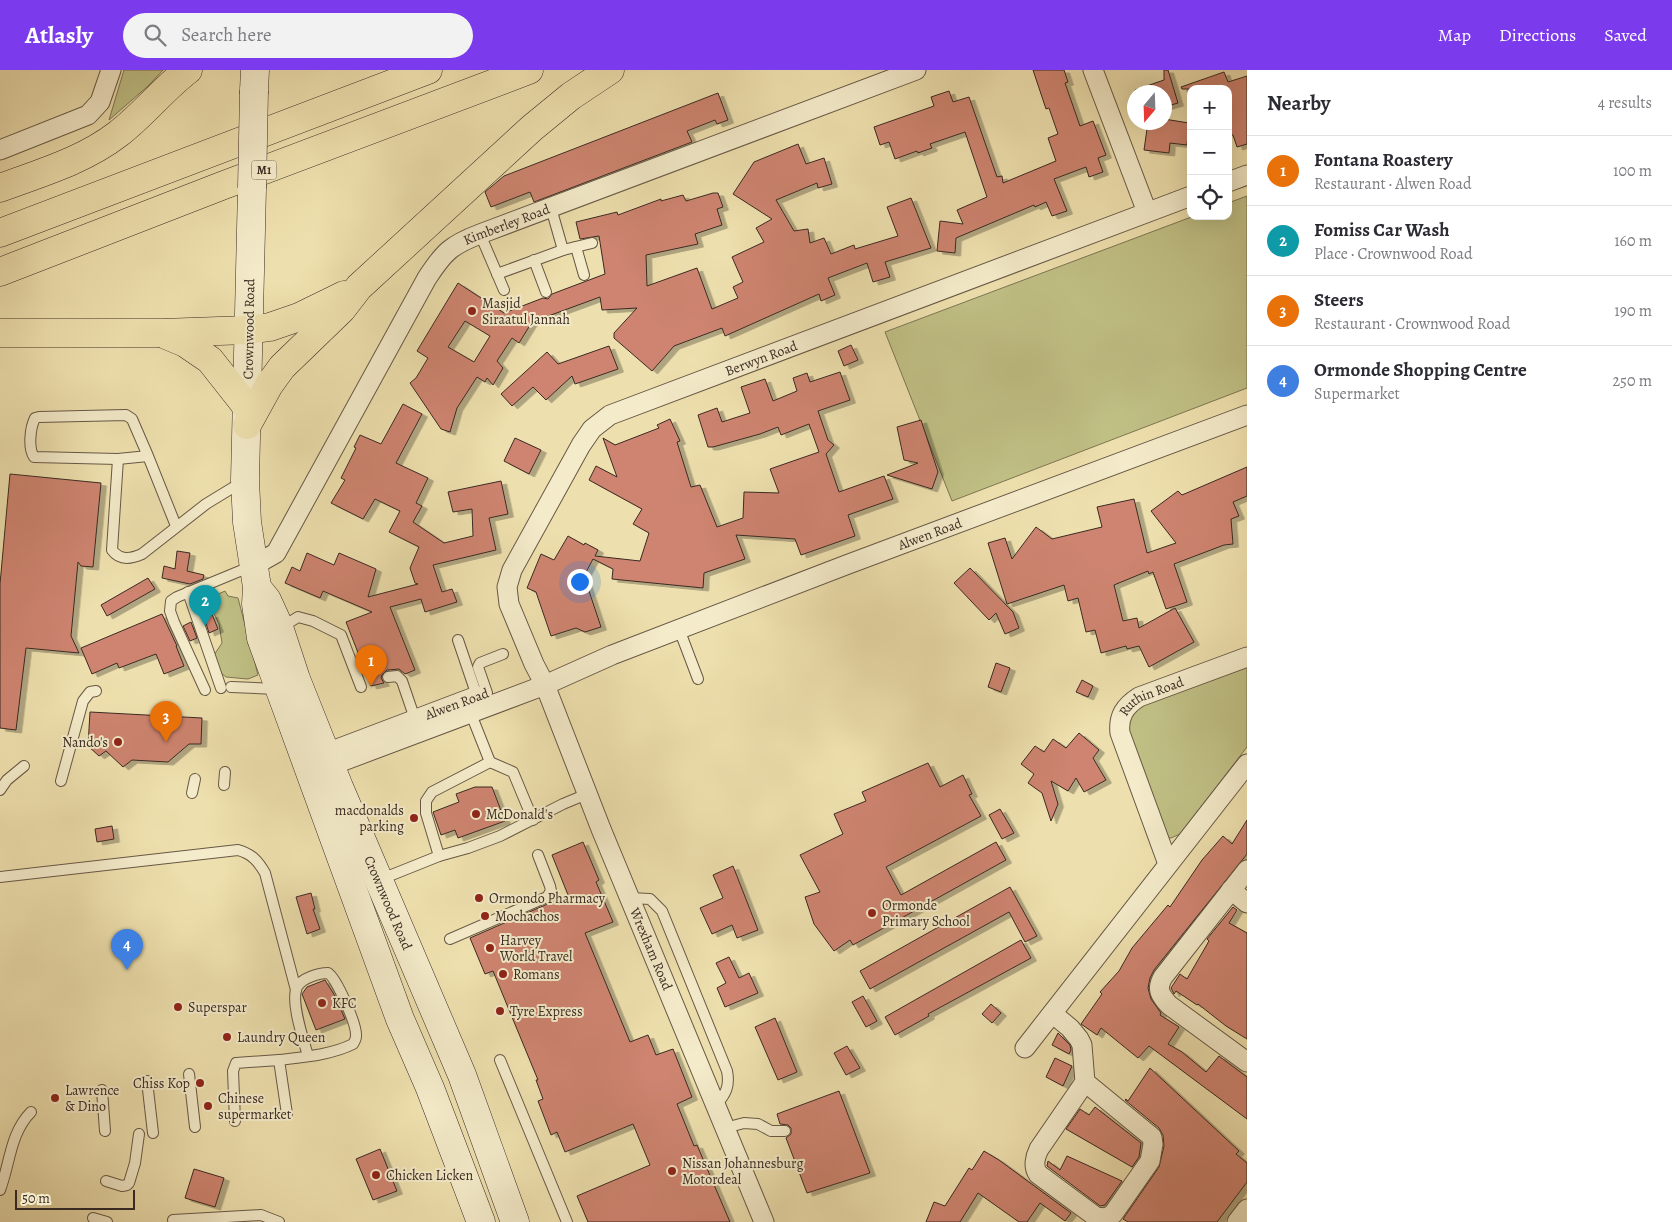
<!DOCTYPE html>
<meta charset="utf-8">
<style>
:root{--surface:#fff;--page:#f2f2f3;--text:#2b2b33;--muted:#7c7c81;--line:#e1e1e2;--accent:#7c3aed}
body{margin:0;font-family:Alegreya,serif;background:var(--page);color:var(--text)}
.controls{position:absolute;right:15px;top:15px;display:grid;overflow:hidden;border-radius:10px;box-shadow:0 5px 20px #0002}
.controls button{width:45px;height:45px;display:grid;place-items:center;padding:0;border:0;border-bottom:1px solid var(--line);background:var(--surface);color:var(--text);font:25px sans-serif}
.compass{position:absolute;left:1127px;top:15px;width:45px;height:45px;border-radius:50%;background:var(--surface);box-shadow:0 5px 20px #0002;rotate:199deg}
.scale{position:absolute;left:15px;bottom:12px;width:120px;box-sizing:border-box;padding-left:5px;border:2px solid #3a2a22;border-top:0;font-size:14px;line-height:18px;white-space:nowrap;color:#3a2a22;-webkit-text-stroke:4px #f4ebca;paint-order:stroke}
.you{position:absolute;left:579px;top:511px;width:18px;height:18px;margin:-12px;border:4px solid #fff;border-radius:50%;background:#1a73e8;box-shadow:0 0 0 8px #1a73e833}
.badge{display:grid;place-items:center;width:32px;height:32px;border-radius:50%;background:var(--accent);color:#fff;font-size:16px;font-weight:700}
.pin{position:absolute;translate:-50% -41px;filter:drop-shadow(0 1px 2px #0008)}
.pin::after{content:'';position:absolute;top:26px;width:18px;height:15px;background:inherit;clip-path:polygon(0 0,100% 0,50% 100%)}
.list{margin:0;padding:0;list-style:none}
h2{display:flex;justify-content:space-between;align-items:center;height:65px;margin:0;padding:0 20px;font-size:21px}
h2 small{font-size:16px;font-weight:400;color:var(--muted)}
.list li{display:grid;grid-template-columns:32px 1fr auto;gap:15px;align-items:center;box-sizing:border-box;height:70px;padding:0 20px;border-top:1px solid var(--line)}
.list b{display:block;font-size:19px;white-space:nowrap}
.list p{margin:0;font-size:16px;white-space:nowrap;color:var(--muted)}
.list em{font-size:16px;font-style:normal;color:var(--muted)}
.icon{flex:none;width:28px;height:28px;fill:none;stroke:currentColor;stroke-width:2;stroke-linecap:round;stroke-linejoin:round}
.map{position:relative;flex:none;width:1247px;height:1152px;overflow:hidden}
header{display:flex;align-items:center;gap:30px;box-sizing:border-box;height:70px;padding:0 25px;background:var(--accent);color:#fff}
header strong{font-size:24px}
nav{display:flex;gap:28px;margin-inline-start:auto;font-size:18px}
.search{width:350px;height:45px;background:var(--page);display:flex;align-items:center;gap:12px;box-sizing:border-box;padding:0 18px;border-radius:28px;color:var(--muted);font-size:19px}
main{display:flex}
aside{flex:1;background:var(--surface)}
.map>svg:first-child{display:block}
.green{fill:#c0c085;stroke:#7d7554}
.building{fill:#ce8470;stroke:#3a2a22;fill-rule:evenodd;filter:url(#shadow)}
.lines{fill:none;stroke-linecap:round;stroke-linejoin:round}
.service-casing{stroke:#675845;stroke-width:12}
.minor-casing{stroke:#675845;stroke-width:21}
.secondary-casing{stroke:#3a2a22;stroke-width:29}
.motorway-casing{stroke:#3a2a22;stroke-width:29}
.service{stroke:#f4ebca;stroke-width:10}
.minor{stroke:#f4ebca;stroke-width:19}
.secondary{stroke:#f4ebca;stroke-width:28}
.motorway{stroke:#eee0ae;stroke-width:28}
.secondary-bridge-casing{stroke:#3a2a22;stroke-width:29;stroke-linecap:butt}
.secondary-bridge{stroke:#f4ebca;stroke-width:28}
.poi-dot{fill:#8f2418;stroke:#f4ebca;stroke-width:2}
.labels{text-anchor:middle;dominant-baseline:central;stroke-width:4;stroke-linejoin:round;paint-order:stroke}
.shield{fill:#f4ebca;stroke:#726454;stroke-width:1}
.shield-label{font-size:12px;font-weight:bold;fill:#3a2a22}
.street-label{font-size:14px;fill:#3a2a22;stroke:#f4ebca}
.poi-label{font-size:14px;fill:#3a2a22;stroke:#f4ebca;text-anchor:start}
</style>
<header>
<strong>Atlasly</strong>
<div class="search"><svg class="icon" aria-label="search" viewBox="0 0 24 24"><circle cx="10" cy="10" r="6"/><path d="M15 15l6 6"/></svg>Search here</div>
<nav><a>Map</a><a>Directions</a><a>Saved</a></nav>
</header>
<main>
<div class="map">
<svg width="1247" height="1152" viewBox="0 0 1247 1152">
<defs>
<filter id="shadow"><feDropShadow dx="5.5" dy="3" stdDeviation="0" flood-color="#0004"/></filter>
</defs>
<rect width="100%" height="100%" fill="#eee0ae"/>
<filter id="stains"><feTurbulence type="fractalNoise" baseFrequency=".004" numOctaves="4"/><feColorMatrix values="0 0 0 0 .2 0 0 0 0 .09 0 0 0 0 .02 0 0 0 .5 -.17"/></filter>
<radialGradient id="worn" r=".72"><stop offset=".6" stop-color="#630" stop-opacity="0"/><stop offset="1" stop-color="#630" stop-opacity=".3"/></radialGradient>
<g class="green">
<polygon points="124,0 163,0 148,16 109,50"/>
<polygon points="1247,126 1247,318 952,431 885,262 1194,146 1228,146 1228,133"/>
<polygon points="225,521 228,526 238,528 258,605 248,609 226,607 221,603 214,585 222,573 219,554 207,529"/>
<polygon points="1247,596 1247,677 1180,764 1171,768 1164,767 1126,655 1139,636"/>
</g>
<g class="building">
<polygon points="1033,0 1064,0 1068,12 1065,13 1080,56 1093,51 1106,85 1098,88 1103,102 1089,107 1086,97 1054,109 1067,141 1052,146 1046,132 1035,137 1034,135 956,168 955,183 937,181 940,151 963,154 957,140 987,127 965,62 930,74 932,78 918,83 917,81 895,89 889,72 880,75 874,57 934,36 931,27 949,21 953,32 969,27 997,107 1002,106 1003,113 1056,91 1048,68 1058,64 1049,38 1046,39"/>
<polygon points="1164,0 1168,0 1178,33 1164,37 1164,22 1135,22 1135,20 1164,10"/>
<polygon points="1224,2 1228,12 1247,6 1247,74 1237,77 1233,65 1228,65 1228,19 1182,19 1181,17"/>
<polygon points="718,23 728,50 717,54 715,50 687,61 692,72 534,132 530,122 491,137 485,122 504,106"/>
<polygon points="1164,49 1189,53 1187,75 1170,73 1169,83 1144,80 1148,52 1164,52"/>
<path d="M798 74 806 94 824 88 832 114 818 118 817 113 776 130 794 161 808 159 810 173 824 168 831 184 854 175 855 179 898 166 887 137 911 128 931 178 885 192 890 207 873 212 867 193 828 208 835 225 821 231 819 224 725 266 722 258 674 276 652 301 614 268V263L637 238 602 240 600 227 532 252 519 273 512 268 497 291 503 298 493 315 487 308 485 312 477 307 457 338 450 362 441 359 410 313 416 308 428 288 417 281 458 213 504 243 543 228 548 229 552 224 605 204 599 166 580 169 576 152 617 142 618 145 661 129V131L683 125 686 131 713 123H718L723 137 717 139 722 155 695 164 698 174 646 185 647 216 697 198 712 239 738 228 733 217 743 212 732 187 764 172 756 158 772 149 733 124 754 92ZM465 251 490 266 474 292 448 277Z"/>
<polygon points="851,275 858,290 844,296 838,281"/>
<polygon points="609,276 618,299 575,314 572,306 546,330 533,317 512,336 501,324 547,282 558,294"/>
<polygon points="840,302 850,330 818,341 828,370 834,375 826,384 839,422 884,406 893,429 848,445 855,466 801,485 795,469 736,465 745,489 704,503 703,518 612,509 613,499 593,489 584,506 601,557 585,562 576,558 551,566 536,522 527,518 541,484 554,490 568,466 584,475 585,473 598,480 595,486 640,491 649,463 633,454 642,439 589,410 596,396 617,407 603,368 615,375 659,358 657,355 670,349 680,371 677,372 691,417 700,415 717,457 743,448 744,422 779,423 770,399 819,382 809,354 781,365 778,357 760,364 713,377 708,377 698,345 717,338 722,352 750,343 741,317 765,309 773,331 797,321 793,308 807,303 810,312"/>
<polygon points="403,334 422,344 396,393 428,408 416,433 422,436 413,452 444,473 473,466 472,439 453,442 448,422 501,411 508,444 489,448 496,480 433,495 442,522 452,519 457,532 425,542 421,529 390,537 415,600 405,604 399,599 387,600 382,605 381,608 384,613 371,616 346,552 372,542 323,521 320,528 285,513 292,497 300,501 307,483 334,495 339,483 376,499 368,527 418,514 415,513 410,498 419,477 389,462 400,441 375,429 363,449 331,433 345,410 341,408 356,378 354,377 360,365 381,374"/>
<polygon points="921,350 938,402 932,419 887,405 918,393 904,390 897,357"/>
<polygon points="515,368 541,380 529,404 504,391"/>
<polygon points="1247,397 1247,426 1233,432 1239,446 1231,449 1233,474 1224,475 1174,494 1187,532 1166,539 1153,502 1149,504 1148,501 1114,515 1123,551 1137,548 1139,558 1175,538 1194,572 1149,597 1139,576 1127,579 1126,576 1101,583 1095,560 1086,562 1078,528 1068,531 1064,515 1007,534 988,473 1005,468 1012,489 1036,457 1052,469 1102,457 1097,437 1134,429 1147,483 1176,473 1151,441 1178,421 1182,425"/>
<polygon points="10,404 101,413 93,497 81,496 78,492 71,566 79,583 26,578 16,660 0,658 0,514"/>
<polygon points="177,481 190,483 187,501 204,505 203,509 190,514 162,508 164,496 175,499"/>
<polygon points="970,498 1013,542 1019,558 1005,564 996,543 989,550 954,513"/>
<polygon points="148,508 155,519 107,546 101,535"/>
<polygon points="162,544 177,576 176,576 184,596 164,604 156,584 119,598 117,593 92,604 81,578"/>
<polygon points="212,544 218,559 209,563 204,547"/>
<polygon points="191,552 197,568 190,571 183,556"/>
<polygon points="996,593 1010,598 1001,622 988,617"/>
<polygon points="1082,610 1093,616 1088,627 1076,622"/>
<polygon points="90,642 202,648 201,674 189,674 168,692 132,690 123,697 106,681 99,686 88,676"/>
<polygon points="1079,663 1099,680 1093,688 1106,710 1084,722 1076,708 1068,721 1051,711 1058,734 1051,751 1042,723 1028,713 1034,704 1021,694 1035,676 1044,682 1053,669 1066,678"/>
<polygon points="928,693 940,717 963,705 972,724 969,725 981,746 886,797 901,825 996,772 1006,790 853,875 850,870 834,881 814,854 805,827 820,822 800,785 843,764 834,744 866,731 862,722"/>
<polygon points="475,717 492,717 505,751 458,768 455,760 441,765 433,742 459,732 456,724"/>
<polygon points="1000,739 1014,763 1002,769 989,745"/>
<polygon points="1247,750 1247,784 1154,900 1150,908 1148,918 1151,929 1161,943 1160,945 1179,957 1168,974 1182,982 1206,1002 1219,986 1247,1007 1247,1049 1149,976 1138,988 1101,958 1097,965 1081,954 1102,924 1100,922 1119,901 1132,878 1168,835 1170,837 1202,790 1223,766 1232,774"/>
<polygon points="112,756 114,769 97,772 95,759"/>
<polygon points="583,772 599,810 596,812 613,852 585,863 630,972 648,965 656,985 673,979 692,1027 677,1034 694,1076 697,1075 730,1152 588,1152 577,1126 650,1095 633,1054 565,1082 557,1062 551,1065 538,1031 543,1029 536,1010 538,1010 493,901 485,904 470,868 568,825 552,785"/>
<polygon points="733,796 758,860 737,868 732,855 712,864 700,838 723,828 713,805"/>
<polygon points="1010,817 1037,866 1025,872 1009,842 870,919 860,901"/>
<polygon points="311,823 315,839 313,839 320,859 307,864 296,827"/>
<polygon points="1233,837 1237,840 1229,853 1247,863 1247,969 1226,956 1198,934 1197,935 1176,921 1174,924 1171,918 1180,904 1187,909 1209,871 1207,869"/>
<polygon points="1021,870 1031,888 928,944 929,946 895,965 885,947"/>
<polygon points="729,887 739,908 749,903 758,923 725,937 717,918 726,913 716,893"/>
<polygon points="325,910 335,926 345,949 316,960 302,924 307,917"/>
<polygon points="863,926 877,951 866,957 852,932"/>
<polygon points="991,934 1001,943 992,953 982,944"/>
<polygon points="775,948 797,1002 778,1010 755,957"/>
<polygon points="1058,963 1070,975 1071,980 1069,984 1052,975"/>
<polygon points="847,976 860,998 846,1005 834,983"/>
<polygon points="1055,988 1072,996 1063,1016 1046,1007"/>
<polygon points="1150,998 1239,1081 1236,1084 1247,1093 1247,1112 1217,1152 1128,1152 1123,1149 1159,1097 1164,1076 1163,1065 1159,1058 1125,1030 1126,1029 1128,1031"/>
<polygon points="839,1021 870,1103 807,1123 786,1068 791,1064 791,1058 788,1055 780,1054 777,1044"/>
<polygon points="1095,1037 1141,1073 1139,1087 1132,1097 1066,1059 1080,1039 1089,1045"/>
<polygon points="380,1079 397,1121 373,1130 356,1089"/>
<polygon points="984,1081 999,1090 1071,1143 1065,1151 1040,1133 1027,1152 1019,1152 978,1123 960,1152 926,1152 934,1132 945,1136 969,1098 972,1100"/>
<polygon points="1067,1086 1122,1111 1105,1135 1100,1136 1047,1096 1048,1091 1060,1100"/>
<polygon points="194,1099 224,1108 215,1137 185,1128"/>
</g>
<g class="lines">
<g class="service-casing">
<g id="service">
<polyline points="551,138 563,180"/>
<polyline points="480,164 504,220"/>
<polyline points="576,177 584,205"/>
<polyline points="534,190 546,222"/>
<polyline points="497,204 563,180 592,173"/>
<path d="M148 386 132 349 126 345 39 347 35 348C30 358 28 378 34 387L118 389 148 386 176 456"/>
<path d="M118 389 112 480C120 491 131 489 142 484L206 434 242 412"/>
<polyline points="188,522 221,618"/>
<polyline points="278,553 290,552 298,547 313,551 341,565 361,617"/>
<polyline points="679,559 698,609"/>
<polyline points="458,570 477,626"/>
<polyline points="388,607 397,606 402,611 415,649"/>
<polyline points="231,617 277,619"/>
<polyline points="205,620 174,552 170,541 171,531 177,527 252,496"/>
<polyline points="487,623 478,597 480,593 503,584"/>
<polyline points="469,639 490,692 513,702 533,750"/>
<polyline points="61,711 83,631 90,622 96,621"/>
<polyline points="224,715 225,702"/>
<polyline points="0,720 7,710 24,696"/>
<polyline points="192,723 195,709"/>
<polyline points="439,786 426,743 426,731 432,722 490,692"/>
<path d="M0 807 238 780C252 784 258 791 265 803L296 920"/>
<polyline points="379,810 439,786 468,778 500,766 563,734 587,724"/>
<path d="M630 828 650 829 662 841 727 1001C730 1016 726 1024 716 1035"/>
<polyline points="450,869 547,827 551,821 550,816 538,785"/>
<path d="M279 990C303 987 331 985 353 974 355 971 356 969 356 966 357 955 337 909 328 903 319 903 302 908 297 917 290 932 304 971 308 986"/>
<polyline points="500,990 567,1152"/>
<polyline points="189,1004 195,1057"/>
<polyline points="147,1011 153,1063"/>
<polyline points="102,1020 105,1061"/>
<polyline points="235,1051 233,1001 236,993 279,990 287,1044"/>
<polyline points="725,1058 744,1053 758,1054 771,1061 785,1061"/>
<polyline points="106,1111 122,1116 127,1115 129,1113 135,1093 139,1064"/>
<path d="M0 1120C10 1094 10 1063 31 1042"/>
<polyline points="93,1148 107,1152"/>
<polyline points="173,1150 261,1145 279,1152"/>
</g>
</g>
<g class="minor-casing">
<g id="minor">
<polyline points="1093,0 1147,142"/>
<polyline points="0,80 88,45 100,32 111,0"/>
<polyline points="1228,112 1247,105"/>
<path id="s1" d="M253 496 276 483 427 208C444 182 451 175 480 164L916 0"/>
<polyline points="316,687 477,626"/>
<path id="s2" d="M319 700 545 615 612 585 846 495 1247 345"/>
<path id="s3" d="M1168 794 1120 663C1118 646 1125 636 1139 627L1247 587"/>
<path d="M1247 800 1163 907C1156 919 1160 925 1169 935L1247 992"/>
<polyline points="1231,820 1247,833"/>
<path d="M1053 944 1070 958 1079 969 1082 975 1085 1012 1039 1079C1035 1087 1033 1097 1038 1104L1096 1147 1106 1148 1113 1144 1150 1091 1153 1074 1152 1067 1085 1012"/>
<polyline points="1025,978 1247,694"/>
<path id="s4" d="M764 1152 601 759 545 615 534 594 509 534 507 517 512 500 581 375 592 359 610 345 1191 126"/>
<polyline points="1237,1152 1247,1139"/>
</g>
</g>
<g class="secondary-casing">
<g id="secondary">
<polyline points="254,21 255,0"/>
<polyline points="252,118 245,410 247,452 257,517 256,534 261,568 400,949 430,1018 481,1152"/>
<path id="s5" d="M259 520 267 530 278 554 296 609 339 717 462 1005 515 1152"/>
</g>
</g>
<g class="motorway-casing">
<g id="motorway">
<path d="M0 118C40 103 83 91 118 64 143 45 163 19 188 0"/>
<polyline points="0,163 428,0"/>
<polyline points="0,202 224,115 529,0"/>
<polyline points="0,263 162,263 248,260 270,257 299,247 344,225"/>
<polyline points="166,265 185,273 210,290 247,337"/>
<polyline points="247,355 269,315 282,297 342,239 359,217 532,58 571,26 610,0"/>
</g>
</g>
<use href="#service" class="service"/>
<use href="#minor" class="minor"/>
<use href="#secondary" class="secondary"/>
<use href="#motorway" class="motorway"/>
<g class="secondary-bridge-casing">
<polyline id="secondary-bridge" points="252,118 254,21"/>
</g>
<use href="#secondary-bridge" class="secondary-bridge"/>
</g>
<g class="poi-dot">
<circle cx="472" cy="241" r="5"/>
<circle cx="118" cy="672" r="5"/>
<circle cx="476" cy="744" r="5"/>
<circle cx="414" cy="748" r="5"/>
<circle cx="479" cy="828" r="5"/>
<circle cx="872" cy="843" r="5"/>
<circle cx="485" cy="846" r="5"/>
<circle cx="490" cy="878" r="5"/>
<circle cx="503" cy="904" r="5"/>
<circle cx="322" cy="933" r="5"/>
<circle cx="178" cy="937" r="5"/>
<circle cx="500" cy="941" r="5"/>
<circle cx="227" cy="967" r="5"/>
<circle cx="200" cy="1013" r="5"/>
<circle cx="55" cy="1028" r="5"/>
<circle cx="208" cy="1036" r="5"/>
<circle cx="672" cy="1101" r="5"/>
<circle cx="376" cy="1105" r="5"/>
</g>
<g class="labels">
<rect class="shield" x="251.5" y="90.5" width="25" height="19" rx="4"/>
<g class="shield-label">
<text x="264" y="100">M1</text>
</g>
<g class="street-label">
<text stroke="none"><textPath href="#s1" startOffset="439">Kimberley Road</textPath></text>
<text transform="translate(249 259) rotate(-89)">Crownwood Road</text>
<text stroke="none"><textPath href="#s4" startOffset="1050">Berwyn Road</textPath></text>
<text stroke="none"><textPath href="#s2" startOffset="655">Alwen Road</textPath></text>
<text stroke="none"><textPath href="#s3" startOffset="194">Ruthin Road</textPath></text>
<text transform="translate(457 634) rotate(-20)">Alwen Road</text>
<text stroke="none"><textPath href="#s5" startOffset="339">Crownwood Road</textPath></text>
<text transform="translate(651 879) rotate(67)">Wrexham Road</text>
</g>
<g class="poi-label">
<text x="482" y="233">Masjid<tspan x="482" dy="16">Siraatul Jannah</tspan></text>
<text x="108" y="672" text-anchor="end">Nando's</text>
<text x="404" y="740" text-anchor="end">macdonalds<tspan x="404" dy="16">parking</tspan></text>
<text x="486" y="744">McDonald's</text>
<text x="489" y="828">Ormondo Pharmacy</text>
<text x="882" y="835">Ormonde<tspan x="882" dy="16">Primary School</tspan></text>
<text x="495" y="846">Mochachos</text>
<text x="500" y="870">Harvey<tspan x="500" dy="16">World Travel</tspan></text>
<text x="513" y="904">Romans</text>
<text x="332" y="933">KFC</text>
<text x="188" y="937">Superspar</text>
<text x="510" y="941">Tyre Express</text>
<text x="237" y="967">Laundry Queen</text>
<text x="190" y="1013" text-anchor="end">Chiss Kop</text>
<text x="65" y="1020">Lawrence<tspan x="65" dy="16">&amp; Dino</tspan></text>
<text x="218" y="1028">Chinese<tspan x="218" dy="16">supermarket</tspan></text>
<text x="682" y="1093">Nissan Johannesburg<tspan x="682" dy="16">Motordeal</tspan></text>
<text x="386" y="1105">Chicken Licken</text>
</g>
</g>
<rect width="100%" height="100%" filter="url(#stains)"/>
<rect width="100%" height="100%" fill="url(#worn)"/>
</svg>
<div class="controls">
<button>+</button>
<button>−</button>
<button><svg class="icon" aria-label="locate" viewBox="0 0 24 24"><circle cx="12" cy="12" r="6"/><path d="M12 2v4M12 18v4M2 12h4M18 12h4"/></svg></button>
</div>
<svg class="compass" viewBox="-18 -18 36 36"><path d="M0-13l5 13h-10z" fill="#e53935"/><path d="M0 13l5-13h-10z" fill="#7c7c81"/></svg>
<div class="scale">50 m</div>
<div class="you"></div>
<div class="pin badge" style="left:371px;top:616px;background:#e8710a">1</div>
<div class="pin badge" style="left:205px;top:556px;background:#0f9aa8">2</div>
<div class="pin badge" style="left:166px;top:672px;background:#e8710a">3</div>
<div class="pin badge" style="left:127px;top:900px;background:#3f7fe0">4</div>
</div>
<aside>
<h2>Nearby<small>4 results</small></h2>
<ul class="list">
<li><span class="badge" style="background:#e8710a">1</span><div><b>Fontana Roastery</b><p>Restaurant · Alwen Road</p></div><em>100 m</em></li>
<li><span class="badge" style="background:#0f9aa8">2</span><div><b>Fomiss Car Wash</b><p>Place · Crownwood Road</p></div><em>160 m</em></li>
<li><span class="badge" style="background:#e8710a">3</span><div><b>Steers</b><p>Restaurant · Crownwood Road</p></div><em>190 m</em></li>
<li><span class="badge" style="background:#3f7fe0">4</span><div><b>Ormonde Shopping Centre</b><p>Supermarket</p></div><em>250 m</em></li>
</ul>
</aside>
</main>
